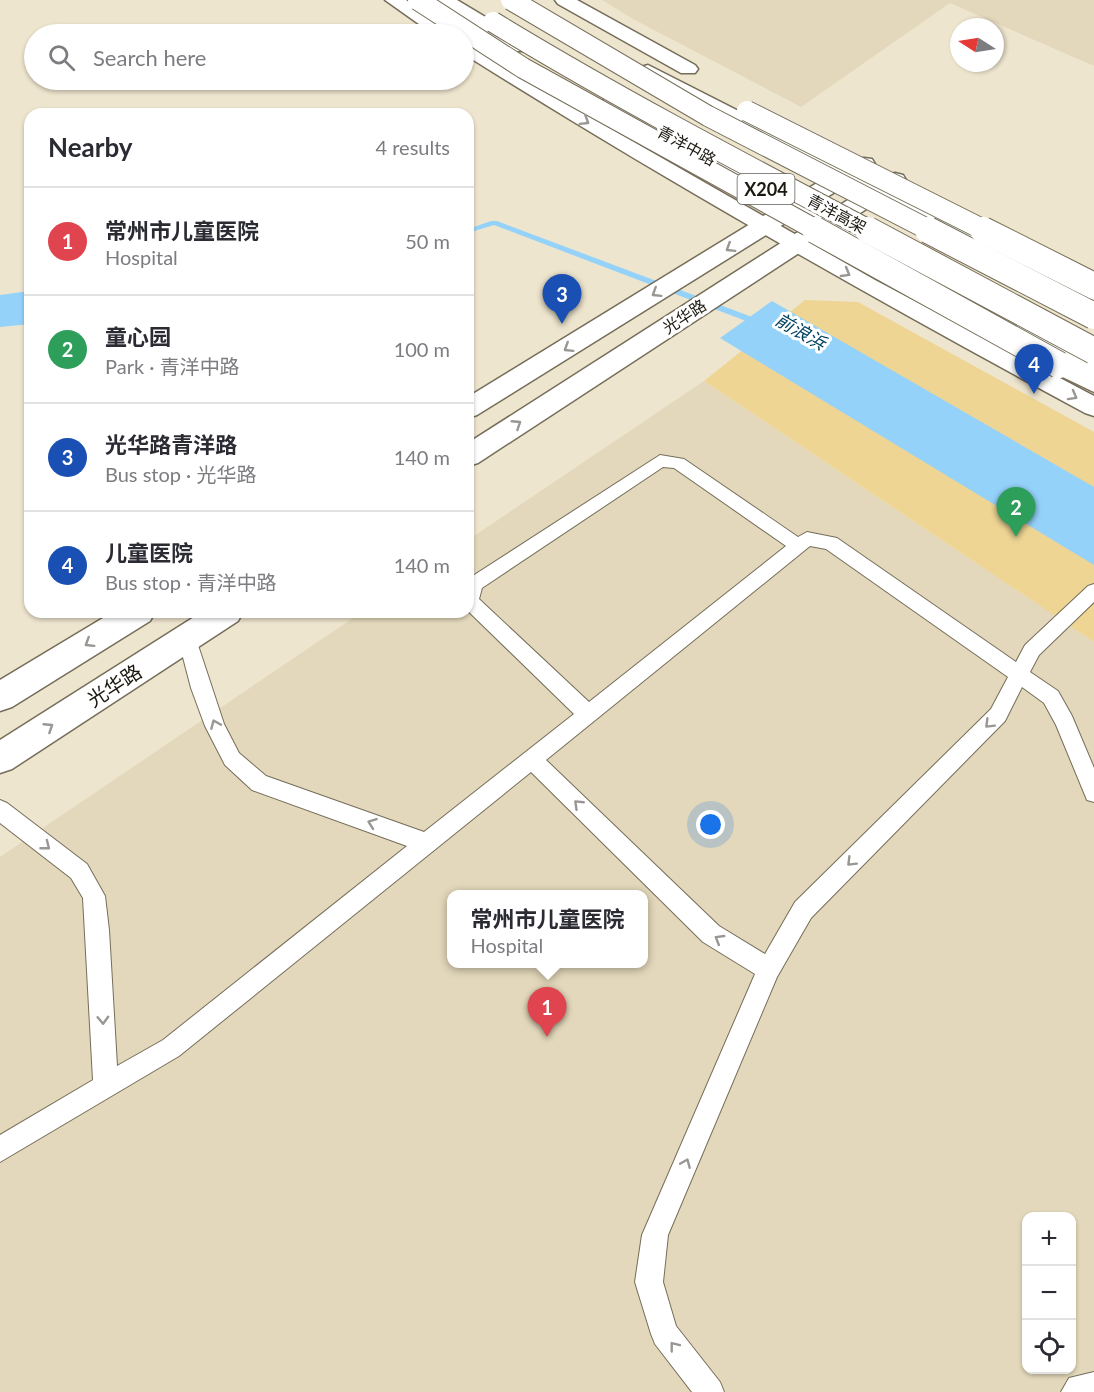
<!DOCTYPE html>
<meta charset="utf-8">
<style>
:root{--surface:#fff;--page:#f2f2f3;--text:#2b2b33;--muted:#7c7c81;--line:#e1e1e2;--accent:#088769}
body{margin:0;font-family:Lato,"Noto Sans SC",sans-serif;background:var(--page);color:var(--text)}
.controls{position:absolute;right:18px;bottom:18px;display:grid;overflow:hidden;border-radius:12px;box-shadow:0 2px 4px #0004}
.controls button{width:54px;height:54px;display:grid;place-items:center;padding:0;border:0;border-bottom:2px solid var(--line);background:var(--surface);color:var(--text);font:30px sans-serif}
.compass{position:absolute;left:950px;top:18px;width:54px;height:54px;border-radius:50%;background:var(--surface);box-shadow:0 2px 4px #0004;rotate:282deg}
.you{position:absolute;left:711px;top:825px;width:21px;height:21px;margin:-15px;border:4px solid #fff;border-radius:50%;background:#1a73e8;box-shadow:0 0 0 9px #1a73e833}
.badge{display:grid;place-items:center;width:39px;height:39px;border-radius:50%;background:var(--accent);color:#fff;font-size:20px;font-weight:700}
.pin{position:absolute;translate:-50% -50px;filter:drop-shadow(0 2px 3px #0008)}
.pin::after{content:'';position:absolute;top:32px;width:21px;height:18px;background:inherit;clip-path:polygon(0 0,100% 0,50% 100%)}
.popup{position:absolute;left:447px;top:890px;width:201px;height:78px;box-sizing:border-box;display:grid;place-content:center;border-radius:12px;background:var(--surface);filter:drop-shadow(0 2px 4px #0005);font-size:20px;white-space:nowrap;color:var(--muted)}
.popup b{font-size:22px;color:var(--text)}
.popup::after{content:'';position:absolute;left:50%;top:100%;margin-left:-12px;border:12px solid transparent;border-top-color:var(--surface)}
.list{margin:0;padding:0;list-style:none}
h2{display:flex;justify-content:space-between;align-items:center;height:78px;margin:0;padding:0 24px;font-size:26px}
h2 small{font-size:20px;font-weight:400;color:var(--muted)}
.list li{display:grid;grid-template-columns:39px 1fr auto;gap:18px;align-items:center;box-sizing:border-box;height:108px;padding:0 24px;border-top:2px solid var(--line)}
.list b{display:block;font-size:22px;white-space:nowrap}
.list p{margin:0;font-size:20px;white-space:nowrap;color:var(--muted)}
.list em{font-size:20px;font-style:normal;color:var(--muted)}
.icon{flex:none;width:33px;height:33px;fill:none;stroke:currentColor;stroke-width:2;stroke-linecap:round;stroke-linejoin:round}
.map{position:relative;flex:none;width:1094px;height:1392px;overflow:hidden}
.search{position:absolute;background:var(--surface);box-shadow:0 2px 4px #0004;left:24px;top:24px;width:450px;height:66px;display:flex;align-items:center;gap:15px;box-sizing:border-box;padding:0 21px;border-radius:33px;color:var(--muted);font-size:22px}
.panel{position:absolute;background:var(--surface);box-shadow:0 2px 4px #0004;left:24px;top:108px;width:450px;height:510px;border-radius:18px}
.map>svg:first-child{display:block}
.built{fill:#e3d8bb;fill-rule:evenodd}
.green{fill:#eed594}
.water{fill:#95d2fa}
.lines{fill:none;stroke-linecap:round;stroke-linejoin:round}
.stream{fill:#95d2fa;fill-rule:evenodd}
.lane-casing{stroke:#756d59;stroke-width:2}
.secondary-casing{stroke:#756d59;stroke-width:3}
.primary-casing{stroke:#756d59;stroke-width:3}
.highway-casing{stroke:#756d59;stroke-width:3}
.lane{fill:#fff;fill-rule:evenodd}
.secondary{fill:#fff;fill-rule:evenodd}
.primary{fill:#fff;fill-rule:evenodd}
.highway{fill:#fff;fill-rule:evenodd}
.highway-bridge-far1-casing{stroke:#756d59;stroke-width:22;stroke-linecap:butt}
.highway-bridge-casing{stroke:#756d59;stroke-width:28;stroke-linecap:butt}
.highway-bridge-far1{stroke:#fff;stroke-width:20}
.highway-bridge{stroke:#fff;stroke-width:26}
.oneway{stroke:#989793}
.labels{text-anchor:middle;dominant-baseline:central;stroke-width:6;stroke-linejoin:round;paint-order:stroke}
.far-street-label{font-size:16px;fill:#1b1810;stroke:#fff}
.shield{fill:#fff;stroke:#5f5d58;stroke-width:1.5}
.shield-label{font-size:18px;font-weight:bold;fill:#1b1810}
.far-water-label{font-size:18px;font-style:italic;fill:#004262;stroke:#fff}
.street-label{font-size:20px;fill:#1b1810;stroke:#fff}
</style>
<div class="map">
<svg width="1094" height="1392" viewBox="0 0 1094 1392">
<rect width="100%" height="100%" fill="#eee5ce"/>
<g class="built">
<polygon points="602,0 1094,0 1094,66 950,3 801,107 633,19"/>
<path d="M704 381 1094 642V1392H0V857L362 612H468V540ZM451 894H643V964H451ZM1026 1216H1072V1370H1026Z"/>
</g>
<polygon class="green" points="805,300 858,302 1094,432 1094,642 704,381"/>
<g class="water">
<polygon points="30,291 30,324 0,327 0,295"/>
<polygon points="772,301 1094,487 1094,565 720,338"/>
</g>
<g class="lines">
<polygon class="stream" points="491,221 497,221 752,317 763,326 762,328 756,328 746,321 494,225 468,233 468,229"/>
<g class="lane-casing">
<g id="lane">
<path d="M660 455 684 459 798 537 807 532 837 538 1016 662 1025 645 1088 586 1094 584V602L1039 655 1030 672 1058 691 1072 716 1094 768V802L1087 800 1056 725 1044 703 1022 687 1005 721 811 918 777 977 668 1235 663 1282 676 1326 720 1382 724 1392H692L655 1344 651 1334 635 1282 642 1235 755 974 703 942 531 772 179 1056 0 1162V1135L93 1080 83 898 71 878 0 823V800L7 803 87 864 105 896 109 930 117 1066 163 1040 407 846 252 790 225 765 205 726 191 688 178 638 180 633 187 630 194 633 224 724 239 753 266 776 424 832 574 714 468 611V579ZM663 467 674 468 786 546 589 702 479 599 482 588ZM810 546 826 549 1008 677 991 709 795 902 765 954 719 926 546 760Z"/>
<polygon points="1094,1372 1094,1392 1061,1392 1069,1378"/>
</g>
</g>
<g class="secondary-casing">
<g id="secondary">
<polygon points="864,158 872,159 875,164 872,169 477,415 468,418 468,397 856,159"/>
<polygon points="895,173 903,175 906,180 903,185 478,463 468,466 468,443 887,175"/>
<polygon points="113,612 155,612 150,621 12,707 0,711 0,680"/>
<polygon points="202,612 243,612 238,621 12,769 0,773 0,740"/>
</g>
</g>
<g class="primary-casing">
<g id="primary">
<polygon points="385,0 406,0 454,34 433,34"/>
<polygon points="435,0 457,0 529,43 531,47 529,51 515,51"/>
<polygon points="555,0 577,0 695,65 698,69 695,73 681,73 558,4"/>
<path d="M464 40 471 42 606 126 875 280 1094 396V416L1085 413C874 299 666 181 464 54Z"/>
<polygon points="648,65 978,233 982,238 978,243 970,245 962,243 641,75 638,71 641,67"/>
<polygon points="612,96 619,98 684,137 1094,355 1094,375 1085,372 670,145 605,106 602,102 605,98"/>
</g>
</g>
<g class="highway-casing">
<polygon id="highway" points="1059,356 1094,372 1094,392 1050,371 1046,365 1050,359"/>
</g>
<use href="#lane" class="lane"/>
<use href="#secondary" class="secondary"/>
<use href="#primary" class="primary"/>
<use href="#highway" class="highway"/>
<g class="highway-bridge-far1-casing">
<g id="highway-bridge-far1">
<polyline points="418,0 523,68 818,231"/>
<polyline points="511,0 708,116 931,231"/>
<path d="M493 22C616 97 744 164 871 231"/>
<polyline points="747,111 986,231"/>
</g>
</g>
<g class="highway-bridge-casing">
<g id="highway-bridge">
<polyline points="815,230 1059,365"/>
<polyline points="868,230 1094,351"/>
<polyline points="928,230 1094,316"/>
<polyline points="983,230 1094,286"/>
</g>
</g>
<use href="#highway-bridge-far1" class="highway-bridge-far1"/>
<use href="#highway-bridge" class="highway-bridge"/>
</g>
<defs><path id="oneway-chevron" d="M-2-3.5L2.5 0L-2 3.5" fill="none" stroke-width="1.6" stroke-linecap="round" stroke-linejoin="round" transform="scale(1.5)"/></defs>
<g class="oneway">
<use href="#oneway-chevron" transform="translate(585 121) rotate(32)"/>
<use href="#oneway-chevron" transform="translate(730 248) rotate(148)"/>
<use href="#oneway-chevron" transform="translate(846 273) rotate(30)"/>
<use href="#oneway-chevron" transform="translate(656 293) rotate(148)"/>
<use href="#oneway-chevron" transform="translate(568 348) rotate(148)"/>
<use href="#oneway-chevron" transform="translate(1073 396) rotate(29)"/>
<use href="#oneway-chevron" transform="translate(517 424) rotate(-33)"/>
<use href="#oneway-chevron" transform="translate(89 643) rotate(148)"/>
<use href="#oneway-chevron" transform="translate(215 724) rotate(-113)"/>
<use href="#oneway-chevron" transform="translate(989 724) rotate(135)"/>
<use href="#oneway-chevron" transform="translate(49 727) rotate(-33)"/>
<use href="#oneway-chevron" transform="translate(578 804) rotate(-136)"/>
<use href="#oneway-chevron" transform="translate(372 823) rotate(-160)"/>
<use href="#oneway-chevron" transform="translate(46 846) rotate(38)"/>
<use href="#oneway-chevron" transform="translate(851 862) rotate(135)"/>
<use href="#oneway-chevron" transform="translate(719 939) rotate(-149)"/>
<use href="#oneway-chevron" transform="translate(103 1020) rotate(88)"/>
<use href="#oneway-chevron" transform="translate(686 1163) rotate(-67)"/>
<use href="#oneway-chevron" transform="translate(674 1346) rotate(-128)"/>
</g>
<g class="labels">
<g class="far-street-label">
<text transform="translate(687 145) rotate(29)">青洋中路</text>
<text transform="translate(837 213) rotate(28)">青洋高架</text>
<text transform="translate(684 316) rotate(-33)">光华路</text>
</g>
<rect class="shield" x="737.5" y="174" width="57" height="30" rx="4.5"/>
<g class="shield-label">
<text x="766" y="189">X204</text>
</g>
<g class="far-water-label">
<text transform="translate(801 331) rotate(30)">前浪浜</text>
</g>
<g class="street-label">
<text transform="translate(114 685) rotate(-33)">光华路</text>
</g>
</g>
</svg>
<div class="controls">
<button>+</button>
<button>−</button>
<button><svg class="icon" aria-label="locate" viewBox="0 0 24 24"><circle cx="12" cy="12" r="6"/><path d="M12 2v4M12 18v4M2 12h4M18 12h4"/></svg></button>
</div>
<svg class="compass" viewBox="-18 -18 36 36"><path d="M0-13l5 13h-10z" fill="#e53935"/><path d="M0 13l5-13h-10z" fill="#7c7c81"/></svg>
<div class="you"></div>
<div class="pin badge" style="left:547px;top:1037px;background:#e0444e">1</div>
<div class="popup"><b>常州市儿童医院</b>Hospital</div>
<div class="pin badge" style="left:1016px;top:537px;background:#2e9e5b">2</div>
<div class="pin badge" style="left:562px;top:324px;background:#1a4fb4">3</div>
<div class="pin badge" style="left:1034px;top:394px;background:#1a4fb4">4</div>
<div class="search"><svg class="icon" aria-label="search" viewBox="0 0 24 24"><circle cx="10" cy="10" r="6"/><path d="M15 15l6 6"/></svg>Search here</div>
<section class="panel">
<h2>Nearby<small>4 results</small></h2>
<ul class="list">
<li><span class="badge" style="background:#e0444e">1</span><div><b>常州市儿童医院</b><p>Hospital</p></div><em>50 m</em></li>
<li><span class="badge" style="background:#2e9e5b">2</span><div><b>童心园</b><p>Park · 青洋中路</p></div><em>100 m</em></li>
<li><span class="badge" style="background:#1a4fb4">3</span><div><b>光华路青洋路</b><p>Bus stop · 光华路</p></div><em>140 m</em></li>
<li><span class="badge" style="background:#1a4fb4">4</span><div><b>儿童医院</b><p>Bus stop · 青洋中路</p></div><em>140 m</em></li>
</ul>
</section>
</div>
